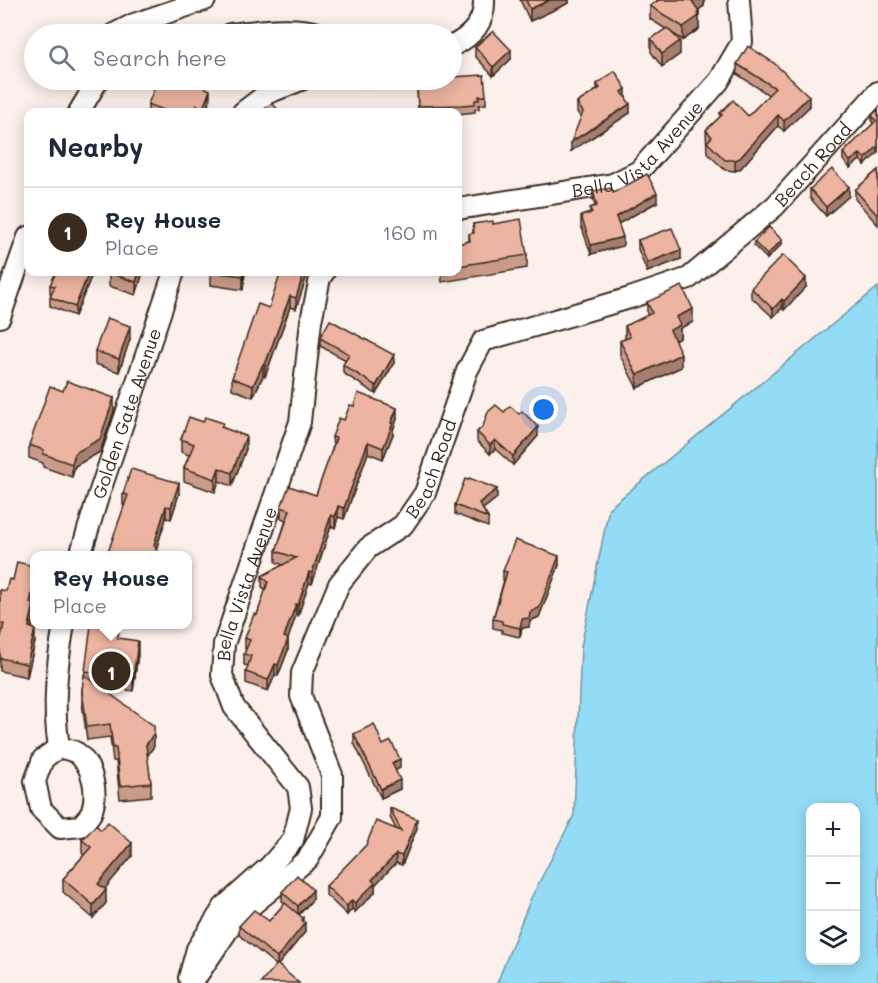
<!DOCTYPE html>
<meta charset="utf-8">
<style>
:root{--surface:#fff;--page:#f6f6f7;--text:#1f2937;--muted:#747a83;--line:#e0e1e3;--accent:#3b2a1e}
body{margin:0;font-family:Mali,sans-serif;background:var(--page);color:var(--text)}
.controls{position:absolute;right:18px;bottom:18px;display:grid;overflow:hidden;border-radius:12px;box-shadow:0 3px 15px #0003}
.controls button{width:54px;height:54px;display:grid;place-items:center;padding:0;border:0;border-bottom:2px solid var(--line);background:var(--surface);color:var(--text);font:30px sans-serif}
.you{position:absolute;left:544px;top:410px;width:21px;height:21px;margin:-15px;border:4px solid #fff;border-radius:50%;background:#1a73e8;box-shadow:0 0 0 9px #1a73e833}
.badge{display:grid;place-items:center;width:39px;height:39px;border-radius:50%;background:var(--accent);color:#fff;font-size:20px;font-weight:700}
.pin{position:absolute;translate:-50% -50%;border:3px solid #fff;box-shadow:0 2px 6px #0006}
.popup{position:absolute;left:30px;top:551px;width:162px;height:78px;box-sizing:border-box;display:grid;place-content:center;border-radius:12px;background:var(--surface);filter:drop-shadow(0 2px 4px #0005);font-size:20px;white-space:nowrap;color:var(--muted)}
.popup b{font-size:22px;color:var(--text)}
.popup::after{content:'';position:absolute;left:50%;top:100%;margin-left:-12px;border:12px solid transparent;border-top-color:var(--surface)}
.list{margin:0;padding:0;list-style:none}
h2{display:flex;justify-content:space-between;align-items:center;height:78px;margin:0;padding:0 24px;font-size:26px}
h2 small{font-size:20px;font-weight:400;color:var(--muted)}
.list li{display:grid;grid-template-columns:39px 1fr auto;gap:18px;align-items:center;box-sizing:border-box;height:90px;padding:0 24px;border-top:2px solid var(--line)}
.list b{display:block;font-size:22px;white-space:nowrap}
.list p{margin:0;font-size:20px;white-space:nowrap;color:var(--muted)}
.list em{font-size:20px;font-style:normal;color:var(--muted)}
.icon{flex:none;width:33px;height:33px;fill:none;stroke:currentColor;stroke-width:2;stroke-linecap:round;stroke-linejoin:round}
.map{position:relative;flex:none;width:878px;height:983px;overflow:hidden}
.search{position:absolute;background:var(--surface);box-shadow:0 3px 15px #0003;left:24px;top:24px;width:438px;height:66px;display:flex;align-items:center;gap:15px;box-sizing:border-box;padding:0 21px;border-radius:33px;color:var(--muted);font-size:22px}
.panel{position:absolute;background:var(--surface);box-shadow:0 3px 15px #0003;left:24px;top:108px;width:438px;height:168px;border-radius:12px}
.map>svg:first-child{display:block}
.water{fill:#94dcf6;stroke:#7095a0;stroke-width:1.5;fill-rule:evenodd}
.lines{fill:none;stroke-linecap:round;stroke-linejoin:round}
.street-casing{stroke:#3b2a1e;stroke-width:24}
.street{stroke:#fff;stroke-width:20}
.wall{fill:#cb9b8a;stroke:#3b2a1e;stroke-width:1.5}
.shaded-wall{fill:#a57e71;stroke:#3b2a1e;stroke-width:1.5}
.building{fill:#ecb4a1;stroke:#3b2a1e;stroke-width:1.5}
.labels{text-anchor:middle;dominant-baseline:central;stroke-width:4.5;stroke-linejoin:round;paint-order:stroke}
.street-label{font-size:18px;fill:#3b2a1e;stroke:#fff}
</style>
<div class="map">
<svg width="878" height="983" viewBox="0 0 878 983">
<rect width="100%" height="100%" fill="#fbf0ec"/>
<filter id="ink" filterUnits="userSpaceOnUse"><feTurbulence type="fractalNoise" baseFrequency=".0167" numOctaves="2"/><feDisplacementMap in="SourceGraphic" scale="12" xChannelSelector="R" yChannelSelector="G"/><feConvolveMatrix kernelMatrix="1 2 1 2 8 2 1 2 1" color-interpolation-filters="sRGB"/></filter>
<g filter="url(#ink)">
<g class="water">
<polygon points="359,80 389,80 390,87 361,88"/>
<path d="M878 287V983H497L531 898 574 815 581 647 609 508ZM810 808H856V960H810Z"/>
</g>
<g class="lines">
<g class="street-casing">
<g id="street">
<polyline points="114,34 134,24 205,0"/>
<path d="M230 34C258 31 294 25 321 34"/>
<path d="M452 46C471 37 485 23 484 0"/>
<polyline points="79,112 98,80"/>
<polyline points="243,112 268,93 301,80"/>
<path id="s1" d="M458 209 613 184 639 171 719 81 742 42 739 0"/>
<polyline points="0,317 28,237"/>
<path id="s2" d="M80 556 98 497 174 272"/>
<path d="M59 747C65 749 72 750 77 753 93 766 98 792 92 811 90 816 85 821 81 826L60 828 41 809 35 781 43 759Z"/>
<path d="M59 747C52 706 57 665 64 624"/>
<path id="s3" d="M189 978 197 949 224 907 270 866 293 840 301 808 298 787 234 707 222 675 224 644 300 422 311 321 320 278 324 272"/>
<path id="s4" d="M192 983 236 918 308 859 332 817V775L301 696 302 673 339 584 368 548 403 525 425 493 467 371 483 341 630 298 689 278 775 206 878 92"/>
</g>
</g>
<use href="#street" class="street"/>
</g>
<g class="wall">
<polygon points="520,0 569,0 569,3 530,21"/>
<polygon points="657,0 704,0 704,6 698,10 699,29 683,40 672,33 680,54 662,67 651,52 651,39 666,29 650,19 650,6 657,1"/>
<polygon points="475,47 511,59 493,76 475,56"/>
<polygon points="737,64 809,107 784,131 778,126 740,169 735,171 725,170 707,153 706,130 720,117 720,113 748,116 769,95 737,74"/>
<polygon points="597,84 626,98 630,113 571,151 581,118 577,112 577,103 597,90"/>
<polygon points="417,86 486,96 486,104 479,105 479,109 475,109 475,112 458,114 458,112 418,112"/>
<polygon points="210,99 205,112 148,112 148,104"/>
<polygon points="878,110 878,153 865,165 860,160 850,168 843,160 843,153 873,124 872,122 872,115"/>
<polygon points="878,170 878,225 855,199 855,190"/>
<polygon points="810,189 849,196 826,216 810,198"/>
<polygon points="593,191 613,193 657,202 618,224 623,246 591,254 581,225 581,216 590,213 590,208 595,206 593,199"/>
<polygon points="473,224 493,224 527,255 527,268 442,282 441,272 458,272 458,244 469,241 469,234 473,234"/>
<polygon points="638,240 681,259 647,272 638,249"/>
<polygon points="754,242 782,244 767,259 754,246"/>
<polygon points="93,272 75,316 50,306 50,297 51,294 50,293 50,285"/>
<polygon points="143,272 136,295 109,286 109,273"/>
<polygon points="211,272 245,272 243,290 211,285"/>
<polygon points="308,272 296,309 290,307 265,377 263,376 253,397 232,389 232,378 269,308"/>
<polygon points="806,287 784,310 782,308 773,317 751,297 751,288"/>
<polygon points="647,302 693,322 680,328 680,338 675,340 681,367 637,388 620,355 620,341 625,339 625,326 647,316"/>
<polygon points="320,338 394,363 376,394 343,373 343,365 346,360 320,346"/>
<polygon points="130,339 119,372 95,364 95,351"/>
<polygon points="114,411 100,452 75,466 72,477 43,467 43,463 29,458 29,445"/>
<polygon points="504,412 538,436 513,465 495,449 490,454 477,441 477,432"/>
<polygon points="397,419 393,430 393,434 383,459 368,453 344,519 338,517 335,528 331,526 312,584 309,583 298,616 296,615 288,639 288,650 278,676 275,675 268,691 246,683 246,672 248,666 244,665 244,654 246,650 245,649 245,638 257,615 266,590 262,587 262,576 283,565 276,562 276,551 286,520 281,518 281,507 316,495 333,448 332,437 344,420"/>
<polygon points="203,422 223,427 246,449 232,486 219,481 215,492 184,481 184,468 189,455 181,452 181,439"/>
<polygon points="123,494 179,494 171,519 166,518 156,550 123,505"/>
<polygon points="497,498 483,509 488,518 488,527 455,514 455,505"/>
<polygon points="559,565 539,617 530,621 529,627 522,628 520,637 502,633 502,630 493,628 493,619 504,580 503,580 503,571"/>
<polygon points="34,566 34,617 31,628 35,642 27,677 0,671 0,641 1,636 0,636 0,590 6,591 13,580"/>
<polygon points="119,639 138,654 133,691 99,686 154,746 147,756 151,783 151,796 120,799 116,761 113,761 110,737 87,740 82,703 82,690 85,671"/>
<polygon points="354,734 383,745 400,768 395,770 400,789 381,798 354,743"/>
<polygon points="390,808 417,828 402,865 396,863 375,885 375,892 355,912 352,909 347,915 326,895 326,886 396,829 390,817"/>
<polygon points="82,840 132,856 104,889 106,903 93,918 63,892 63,879 84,855 82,853"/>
<polygon points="282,892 313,899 299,915 303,922 305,932 278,965 276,965 239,935 239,926 269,921 285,903 282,901"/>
</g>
<g class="shaded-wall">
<polygon points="550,0 569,0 569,3 530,21 530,9"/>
<polygon points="693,0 704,0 704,6 692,14 692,1"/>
<polygon points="699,11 699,29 683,40 683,27"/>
<polygon points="680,41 680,54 662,67 662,54"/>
<polygon points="511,50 511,59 493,76 493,67"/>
<polygon points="626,89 626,98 622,101 622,92"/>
<polygon points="210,90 210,99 205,112 203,112 203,108"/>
<polygon points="809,96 809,107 784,131 784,121"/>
<polygon points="630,104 630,113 571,151 571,142"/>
<polygon points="778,115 778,126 740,169 735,171 735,160"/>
<polygon points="878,146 878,153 865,165 865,159"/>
<polygon points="860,154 860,160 850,168 850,161"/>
<polygon points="849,187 849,196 826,216 826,207"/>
<polygon points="657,193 657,202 616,225 616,217"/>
<polygon points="623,237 623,246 591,254 591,245"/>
<polygon points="782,240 782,244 767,259 767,255"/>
<polygon points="681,250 681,259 647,272 647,263"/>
<polygon points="89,272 93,272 75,316 75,307"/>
<polygon points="139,272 143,272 136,295 136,282"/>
<polygon points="244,272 245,272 243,290 243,276"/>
<polygon points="304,272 308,272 296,309 296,298"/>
<polygon points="806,278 806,287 784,310 784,301"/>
<polygon points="290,296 290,307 265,377 265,365"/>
<polygon points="782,299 782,308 773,317 773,309"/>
<polygon points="693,309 693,322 680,328 680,338 670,343 670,330 676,317"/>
<polygon points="130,326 130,339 119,372 119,359"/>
<polygon points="681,354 681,367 637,388 637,375"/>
<polygon points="394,355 394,363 376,394 376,386"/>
<polygon points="263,364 263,376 253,397 253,386"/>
<polygon points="114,398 114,411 100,452 75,466 72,477 72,464 75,453"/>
<polygon points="397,408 397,419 393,430 393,434 383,459 383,448"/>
<polygon points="538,427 538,436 513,465 513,456"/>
<polygon points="246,436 246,449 232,486 232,473"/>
<polygon points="495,440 495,449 490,454 490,445"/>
<polygon points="368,442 368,453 344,519 344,508"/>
<polygon points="219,468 219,481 215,492 215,479"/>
<polygon points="179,483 179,494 171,519 171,507"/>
<polygon points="497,489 497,498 479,512 479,503"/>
<polygon points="166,506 166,518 154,555 154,545"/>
<polygon points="338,506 338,517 335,528 335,517"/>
<polygon points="331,515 331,526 312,584 312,573"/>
<polygon points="559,556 559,565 539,617 530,621 529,627 522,628 520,637 520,628 522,619 530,612"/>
<polygon points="309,572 309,583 298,616 298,605"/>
<polygon points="34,585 34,598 30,616 30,603"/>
<polygon points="34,604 34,617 29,640 29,627"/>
<polygon points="296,604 296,615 288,639 288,650 278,676 278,665 284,637"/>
<polygon points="35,629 35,642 27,677 27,664"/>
<polygon points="138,641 138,654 133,691 133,678"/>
<polygon points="275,664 275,675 268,691 268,680"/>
<polygon points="154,733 154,746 146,758 146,745"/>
<polygon points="400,759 400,768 392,772 392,763"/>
<polygon points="400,780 400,789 381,798 381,789"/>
<polygon points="417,819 417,828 402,865 402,856"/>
<polygon points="132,843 132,856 98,897 98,884"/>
<polygon points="396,854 396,863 375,885 375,892 355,912 355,903 372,880"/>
<polygon points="106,890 106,903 93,918 93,905"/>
<polygon points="313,890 313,899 298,915 298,906"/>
<polygon points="352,900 352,909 347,915 347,906"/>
<polygon points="303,918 303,925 305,923 305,932 277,966 277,958"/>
</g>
<g class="building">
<polygon points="526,0 550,0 530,9"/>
<polygon points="659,0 693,0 692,1 699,11 697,12 699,16 683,27 650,6"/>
<polygon points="667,28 680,41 662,54 651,39"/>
<polygon points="493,31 511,50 493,67 475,47"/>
<polygon points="748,46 774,63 809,96 784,121 778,115 740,158 735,160 725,160 707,142 712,137 706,130 722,115 720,113 733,100 748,116 775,88 737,64"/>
<polygon points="615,71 626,89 622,92 630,104 571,142 583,112 577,103 600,88 597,84"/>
<polygon points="484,75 486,96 479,96 479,100 475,100 475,104 462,105 418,106 417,86 435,85 435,80 452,80 452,77"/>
<polygon points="158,80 191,80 210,90 203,108 197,105 194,112 187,112 183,111 183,112 169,112 148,104"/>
<polygon points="272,103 280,112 261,112"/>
<polygon points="878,110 878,146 865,159 860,154 850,161 843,153 876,121 872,115"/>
<polygon points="832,169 849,187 826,207 810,189"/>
<polygon points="878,170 878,216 855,190"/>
<polygon points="647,174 657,193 616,217 623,237 591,245 581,216 592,213 590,208 597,206 593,191 611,188 613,193"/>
<polygon points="521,219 527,255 458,266 458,244 470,241 469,234 474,233 473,224 493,221 493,224"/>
<polygon points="769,227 782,240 767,255 754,242"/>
<polygon points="672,228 681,250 647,263 638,240"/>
<polygon points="783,255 806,278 784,301 782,299 773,309 751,288"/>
<polygon points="56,272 89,272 75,307 50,297 55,286 50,285"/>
<polygon points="110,272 139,272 136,282 109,273"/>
<polygon points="211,272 244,272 243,276"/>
<polygon points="281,272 304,272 296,298 290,296 265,365 263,364 253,386 232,378 258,304 269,308"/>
<polygon points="682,286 693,309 676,317 680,325 670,330 681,354 637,375 620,341 630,337 625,326 652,313 647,302"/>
<polygon points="107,318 130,326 119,359 95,351"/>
<polygon points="330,320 394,355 376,386 343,365 349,354 320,338"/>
<polygon points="67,381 114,398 100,439 75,453 72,464 43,454 44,450 29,445 50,386 63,391"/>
<polygon points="358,393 397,408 391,423 393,423 383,448 368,442 344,508 338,506 335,517 331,515 312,573 309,572 298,605 296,604 284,637 288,639 278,665 275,664 268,680 246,672 251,656 244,654 250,640 245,638 254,614 257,615 268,582 262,576 296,558 276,551 290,510 281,507 289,486 316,495 336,438 332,437 339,418 344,420 350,405 354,406"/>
<polygon points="496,405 504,412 510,406 519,414 522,411 538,427 513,456 495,440 490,445 477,432 483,426 488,412"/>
<polygon points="189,417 203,422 205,417 223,423 221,427 246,436 232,473 219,468 215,479 184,468 194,444 181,439"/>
<polygon points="131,469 179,483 171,507 166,506 154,545 159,555 107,555 128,495 123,494"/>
<polygon points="469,478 497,489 479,503 488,518 455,505 465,479 468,480"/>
<polygon points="515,540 559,556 539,608 530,612 529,618 522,619 520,628 502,624 502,621 493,619 507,572 503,571"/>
<polygon points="17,562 34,566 34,585 30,603 34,604 29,627 35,629 27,664 0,658 0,641 4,624 0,623 0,590 6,591 9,579 13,580"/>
<polygon points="91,625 119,629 118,638 138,641 133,678 85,671"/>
<polygon points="84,675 154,726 154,733 146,745 151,783 120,786 116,748 113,748 110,724 87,727 82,690"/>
<polygon points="374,724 383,745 391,741 400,759 392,763 400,780 381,789 354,734"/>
<polygon points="390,808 417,819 402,856 396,854 372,880 375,883 355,903 352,900 347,906 326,886 366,845 376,821 401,831"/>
<polygon points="108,822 132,843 98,884 106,890 93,905 63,879 91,847 82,840 96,825 101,830"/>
<polygon points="297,875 313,890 298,906 282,892"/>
<polygon points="285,903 303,918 302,920 305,923 277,958 239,926 254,910 269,921"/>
<polygon points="277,964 299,983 261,983"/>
</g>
</g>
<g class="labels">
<g class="street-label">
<text stroke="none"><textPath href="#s1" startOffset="196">Bella Vista Avenue</textPath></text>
<text stroke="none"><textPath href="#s4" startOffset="1140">Beach Road</textPath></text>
<text stroke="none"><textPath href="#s2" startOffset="150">Golden Gate Avenue</textPath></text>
<text stroke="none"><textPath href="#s4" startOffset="618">Beach Road</textPath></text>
<text stroke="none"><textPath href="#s3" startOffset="462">Bella Vista Avenue</textPath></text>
</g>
</g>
</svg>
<div class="controls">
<button>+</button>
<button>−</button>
<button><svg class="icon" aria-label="layers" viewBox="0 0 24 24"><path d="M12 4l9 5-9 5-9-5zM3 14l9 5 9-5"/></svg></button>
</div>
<div class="you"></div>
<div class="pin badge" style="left:111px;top:671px">1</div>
<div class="popup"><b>Rey House</b>Place</div>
<div class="search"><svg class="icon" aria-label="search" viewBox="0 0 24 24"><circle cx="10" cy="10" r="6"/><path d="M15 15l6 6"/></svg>Search here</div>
<section class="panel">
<h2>Nearby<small></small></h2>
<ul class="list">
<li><span class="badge">1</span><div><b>Rey House</b><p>Place</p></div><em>160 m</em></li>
</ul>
</section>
</div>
